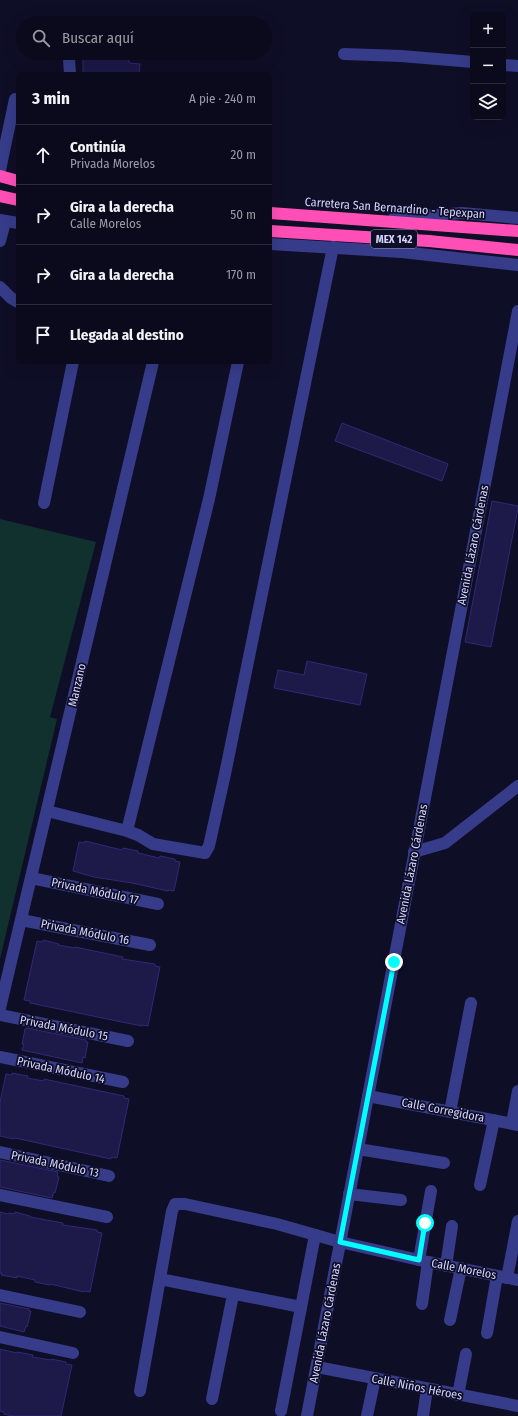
<!DOCTYPE html>
<html lang="es">
<meta charset="utf-8">
<style>
:root{--surface:#0b0a1d;--page:#19182a;--text:#f1f3f6;--muted:#9a9aa4;--line:#2b2b3b}
body{margin:0;font-family:"Fira Sans Condensed",sans-serif;background:var(--page);color:var(--text)}
.controls{position:absolute;right:12px;top:12px;display:grid;overflow:hidden;border-radius:6px;box-shadow:0 4px 16px #0002}
.controls button{width:36px;height:36px;display:grid;place-items:center;padding:0;border:0;border-bottom:1px solid var(--line);background:var(--surface);color:var(--text);font:20px sans-serif}
.stop{position:absolute;width:12px;height:12px;margin:-9px;border:3px solid #00fffb;border-radius:50%;background:#fff}
.stop.end{background:#00fffb;border-color:#fff;box-shadow:0 1px 4px #0008}
.list{margin:0;padding:0;list-style:none}
h2{display:flex;justify-content:space-between;align-items:center;height:52px;margin:0;padding:0 16px;font-size:17px}
h2 small{font-size:13px;font-weight:400;color:var(--muted)}
.list li{display:grid;grid-template-columns:26px 1fr auto;gap:12px;align-items:center;box-sizing:border-box;height:60px;padding:0 16px;border-top:1px solid var(--line)}
.list b{display:block;font-size:15px;white-space:nowrap}
.list p{margin:0;font-size:13px;white-space:nowrap;color:var(--muted)}
.list em{font-size:13px;font-style:normal;color:var(--muted)}
.icon{flex:none;width:22px;height:22px;fill:none;stroke:currentColor;stroke-width:2;stroke-linecap:round;stroke-linejoin:round}
.map{position:relative;flex:none;width:518px;height:1416px;overflow:hidden}
.search{position:absolute;background:var(--surface);box-shadow:0 4px 16px #0002;left:16px;top:16px;width:256px;height:44px;display:flex;align-items:center;gap:10px;box-sizing:border-box;padding:0 14px;border-radius:22px;color:var(--muted);font-size:15px}
.panel{position:absolute;background:var(--surface);box-shadow:0 4px 16px #0002;left:16px;top:72px;width:256px;height:292px;border-radius:6px}
.map>svg:first-child{display:block}
.green{fill:#10312d}
.building{fill:#1d1949;stroke:#302977}
.lines{fill:none;stroke-linecap:round;stroke-linejoin:round}
.minor{stroke:#363c89;stroke-width:12}
.highway{stroke:#ff4fb7;stroke-width:12}
.route{stroke:#00fffb;stroke-width:5}
.labels{text-anchor:middle;dominant-baseline:central;stroke-width:3.5;stroke-linejoin:round;paint-order:stroke}
.shield{fill:#0f0e27;stroke:#9999be;stroke-width:1}
.shield-label{font-size:11px;font-weight:bold;fill:#d4d4ff}
.street-label{font-size:12px;fill:#d4d4ff;stroke:#0f0e27}
</style>
<div class="map">
<svg width="518" height="1416" viewBox="0 0 518 1416">
<rect width="100%" height="100%" fill="#0f0e27"/>
<polygon class="green" points="0,519 96,542 50,717 57,719 0,959"/>
<g class="building">
<polygon points="83,53 129,53 129,63 140,64 139,74 83,74"/>
<polygon points="342,423 448,464 442,481 335,441"/>
<polygon points="492,501 518,506 518,508 491,647 465,642"/>
<polygon points="307,661 367,674 360,705 274,688 278,670 304,675"/>
<polygon points="85,841 122,850 123,848 138,851 138,853 159,858 160,856 175,859 175,861 180,862 174,891 169,890 168,891 132,883 94,877 73,871 79,842 85,843"/>
<polygon points="43,940 59,944 58,945 75,948 75,947 123,957 122,959 155,964 155,966 160,967 148,1026 142,1025 142,1026 117,1021 30,1003 30,1001 24,1000 37,941 43,942"/>
<polygon points="27,1028 86,1040 86,1042 88,1042 85,1058 83,1057 82,1063 22,1050 24,1044 22,1044 25,1029"/>
<polygon points="12,1073 28,1076 27,1078 44,1081 44,1079 124,1096 124,1098 129,1099 117,1158 111,1157 111,1159 15,1138 14,1139 0,1136 0,1102 6,1074 12,1075"/>
<polygon points="0,1160 58,1172 57,1177 59,1177 55,1193 54,1192 52,1198 0,1187"/>
<polygon points="0,1212 8,1214 9,1213 14,1214 15,1212 30,1216 30,1217 63,1223 63,1225 97,1230 97,1232 102,1233 90,1292 84,1291 84,1292 50,1284 50,1285 35,1282 35,1280 17,1276 17,1278 1,1275 2,1273 0,1273"/>
<polygon points="0,1303 29,1309 29,1311 31,1311 27,1327 26,1326 24,1332 0,1326"/>
<polygon points="0,1349 17,1353 17,1352 33,1355 32,1357 51,1360 51,1359 66,1362 66,1364 72,1365 61,1416 13,1416 4,1414 4,1412 0,1411"/>
</g>
<g class="lines">
<g class="minor">
<polyline points="344,54 401,56 473,62"/>
<polyline points="69,59 70,74"/>
<polyline points="503,65 518,66"/>
<polyline points="0,170 15,99"/>
<polyline points="394,218 462,213 518,218"/>
<polyline points="0,220 18,223"/>
<polyline points="0,241 5,222"/>
<polyline points="270,244 402,252 518,265"/>
<polyline points="0,287 11,298 18,302"/>
<polyline points="44,503 73,362"/>
<polyline points="47,811 127,831 138,835 153,844 205,853 209,846 225,774 333,247"/>
<polyline points="127,831 209,499 238,362"/>
<polyline points="414,852 445,843 518,786"/>
<polyline points="31,878 158,904"/>
<polyline points="21,920 150,945"/>
<polyline points="0,1008 153,362"/>
<polyline points="0,1015 128,1041"/>
<polyline points="0,1057 123,1082"/>
<polyline points="368,1096 518,1125"/>
<polyline points="450,1112 471,1003"/>
<polyline points="512,1123 518,1091"/>
<polyline points="358,1149 444,1163"/>
<polyline points="0,1152 109,1176"/>
<polyline points="480,1185 494,1120"/>
<polyline points="349,1194 401,1200"/>
<polyline points="0,1195 107,1217"/>
<polyline points="419,1260 431,1191"/>
<polyline points="446,1266 452,1226"/>
<polyline points="507,1278 518,1221"/>
<polyline points="160,1279 301,1307"/>
<polyline points="0,1295 80,1312"/>
<polyline points="422,1304 428,1262"/>
<polyline points="450,1320 461,1268"/>
<polyline points="487,1333 497,1276"/>
<polyline points="0,1337 73,1353"/>
<polyline points="317,1367 518,1406"/>
<polyline points="140,1391 172,1211 175,1204 185,1204 277,1224 340,1242 428,1262 518,1280"/>
<polyline points="458,1395 466,1354"/>
<polyline points="212,1399 233,1295"/>
<polyline points="281,1411 315,1235"/>
<polyline points="307,1416 518,311"/>
<polyline points="367,1416 375,1378"/>
<polyline points="423,1416 427,1389"/>
</g>
<g class="highway">
<polyline points="0,176 18,181"/>
<polyline points="0,196 18,200"/>
<polyline points="270,213 518,231"/>
<polyline points="270,231 429,241 518,250"/>
</g>
</g>
<g class="lines">
<polyline class="route" points="394,962 340,1242 419,1260 425,1223"/>
</g>
<g class="labels">
<rect class="shield" x="371" y="230" width="46" height="18" rx="3"/>
<g class="shield-label">
<text x="394" y="239">MEX 142</text>
</g>
<g class="street-label">
<text transform="translate(395 208) rotate(4)">Carretera San Bernardino - Tepexpan</text>
<text transform="translate(473 545) rotate(-79)">Avenida Lázaro Cárdenas</text>
<text transform="translate(77 685) rotate(-77)">Manzano</text>
<text transform="translate(412 864) rotate(-79)">Avenida Lázaro Cárdenas</text>
<text transform="translate(95 891) rotate(12)">Privada Módulo 17</text>
<text transform="translate(85 932) rotate(11)">Privada Módulo 16</text>
<text transform="translate(64 1028) rotate(11)">Privada Módulo 15</text>
<text transform="translate(61 1070) rotate(12)">Privada Módulo 14</text>
<text transform="translate(443 1110) rotate(11)">Calle Corregidora</text>
<text transform="translate(55 1164) rotate(12)">Privada Módulo 13</text>
<text transform="translate(464 1269) rotate(11)">Calle Morelos</text>
<text transform="translate(325 1323) rotate(-79)">Avenida Lázaro Cárdenas</text>
<text transform="translate(417 1387) rotate(11)">Calle Niños Héroes</text>
</g>
</g>
</svg>
<div class="controls">
<button>+</button>
<button>−</button>
<button><svg class="icon" aria-label="layers" viewBox="0 0 24 24"><path d="M12 4l9 5-9 5-9-5zM3 14l9 5 9-5"/></svg></button>
</div>
<div class="stop" style="left:425px;top:1223px"></div>
<div class="stop end" style="left:394px;top:962px"></div>
<div class="search"><svg class="icon" aria-label="search" viewBox="0 0 24 24"><circle cx="10" cy="10" r="6"/><path d="M15 15l6 6"/></svg>Buscar aquí</div>
<section class="panel">
<h2>3 min<small>A pie · 240 m</small></h2>
<ul class="list">
<li><svg class="icon" aria-label="ahead" viewBox="0 0 24 24"><path d="M12 20V5M6 11l6-6 6 6"/></svg><div><b>Continúa</b><p>Privada Morelos</p></div><em>20 m</em></li>
<li><svg class="icon" aria-label="right" viewBox="0 0 24 24"><path d="M7 20v-9h11M14 6l5 5-5 5"/></svg><div><b>Gira a la derecha</b><p>Calle Morelos</p></div><em>50 m</em></li>
<li><svg class="icon" aria-label="right" viewBox="0 0 24 24"><path d="M7 20v-9h11M14 6l5 5-5 5"/></svg><div><b>Gira a la derecha</b></div><em>170 m</em></li>
<li><svg class="icon" aria-label="arrive" viewBox="0 0 24 24"><path d="M6 21V4h12l-3 4 3 4H6"/></svg><div><b>Llegada al destino</b></div></li>
</ul>
</section>
</div>
